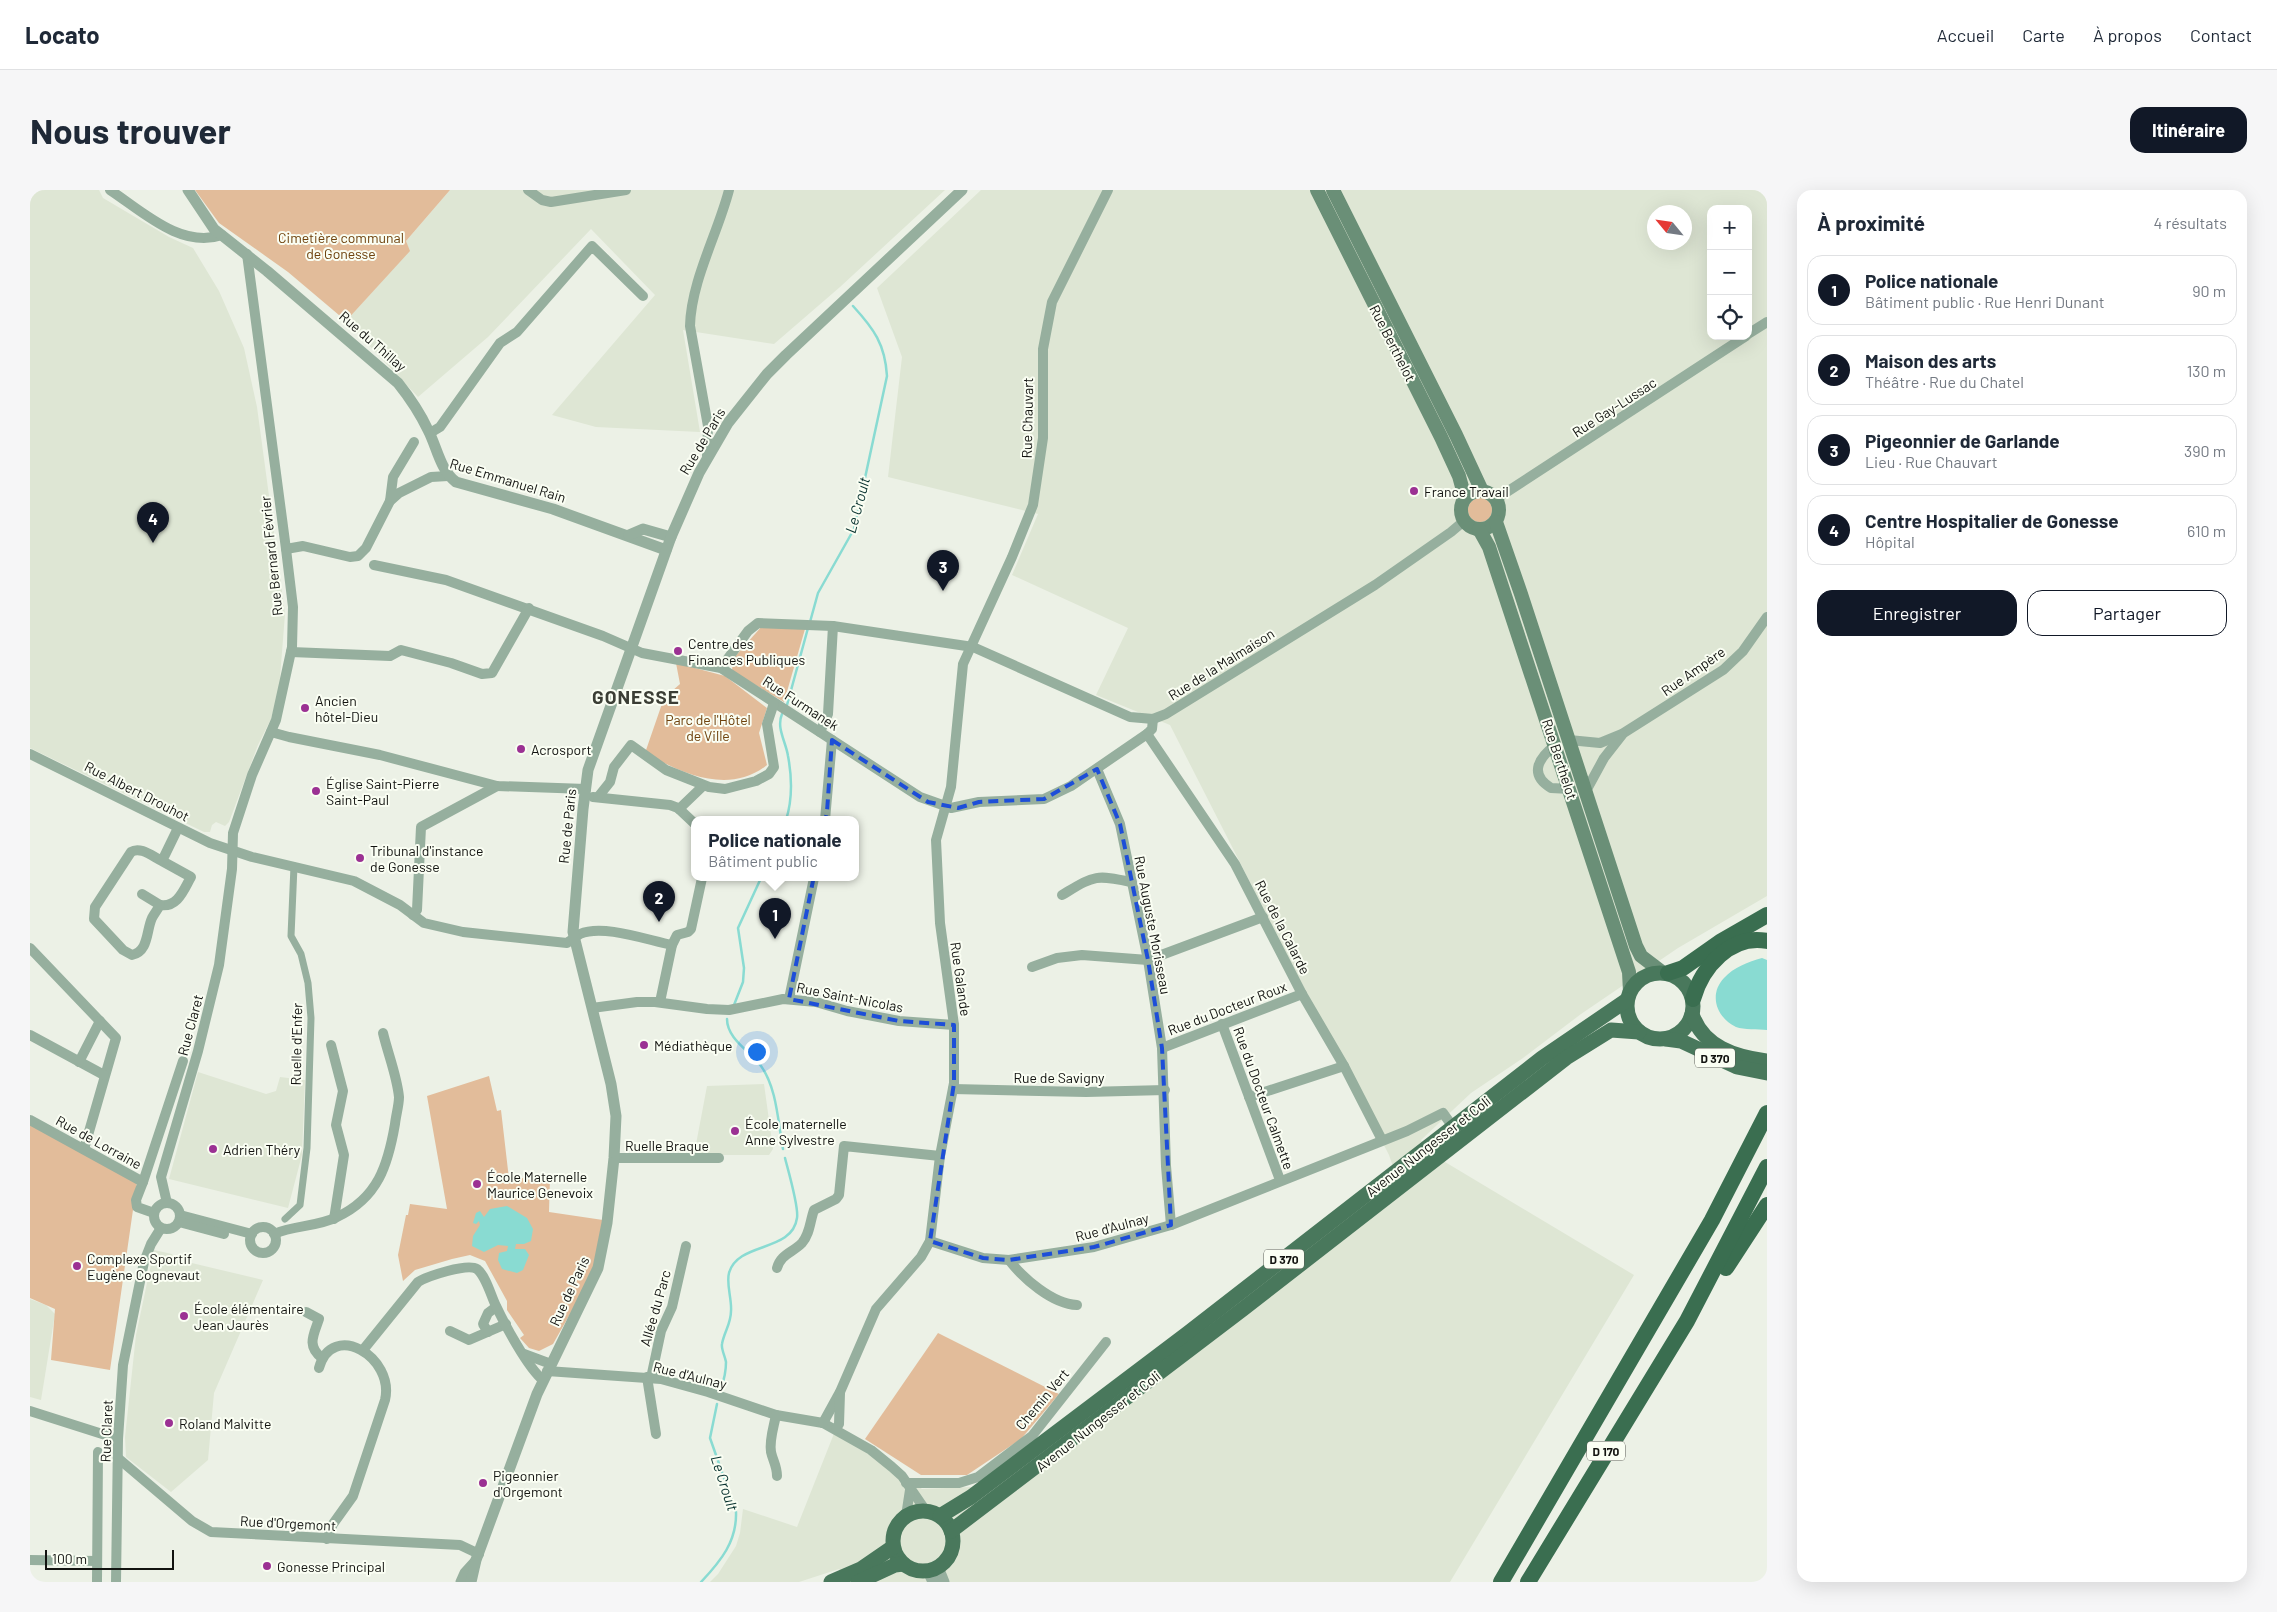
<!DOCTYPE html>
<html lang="fr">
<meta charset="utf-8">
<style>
:root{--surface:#fff;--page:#f6f6f7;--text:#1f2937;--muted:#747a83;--line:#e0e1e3;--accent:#111827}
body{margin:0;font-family:Barlow,sans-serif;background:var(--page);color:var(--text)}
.controls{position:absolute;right:15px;top:15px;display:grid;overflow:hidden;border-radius:10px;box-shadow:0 5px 20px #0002}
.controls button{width:45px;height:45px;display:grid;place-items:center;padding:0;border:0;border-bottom:1px solid var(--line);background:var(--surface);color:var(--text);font:25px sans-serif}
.compass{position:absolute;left:1617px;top:15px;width:45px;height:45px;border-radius:50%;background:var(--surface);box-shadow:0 5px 20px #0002;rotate:299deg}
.scale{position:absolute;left:15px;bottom:12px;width:129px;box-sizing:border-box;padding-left:5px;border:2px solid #121310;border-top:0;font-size:14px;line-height:18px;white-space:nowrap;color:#121310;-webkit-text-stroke:4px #fafef3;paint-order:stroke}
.you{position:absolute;left:726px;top:861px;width:18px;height:18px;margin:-12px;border:4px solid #fff;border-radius:50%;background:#1a73e8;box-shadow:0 0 0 8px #1a73e833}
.badge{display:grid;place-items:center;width:32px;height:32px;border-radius:50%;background:var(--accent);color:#fff;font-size:16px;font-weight:700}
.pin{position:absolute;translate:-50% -41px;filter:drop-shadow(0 1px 2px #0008)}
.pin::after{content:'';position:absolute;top:26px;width:18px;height:15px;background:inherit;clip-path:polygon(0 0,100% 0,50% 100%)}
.popup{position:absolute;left:661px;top:626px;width:168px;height:65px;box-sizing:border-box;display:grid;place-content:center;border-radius:10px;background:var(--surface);filter:drop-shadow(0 1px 4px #0005);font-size:16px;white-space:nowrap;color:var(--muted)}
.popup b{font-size:19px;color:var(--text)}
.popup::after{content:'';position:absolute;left:50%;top:100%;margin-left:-10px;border:10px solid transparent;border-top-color:var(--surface)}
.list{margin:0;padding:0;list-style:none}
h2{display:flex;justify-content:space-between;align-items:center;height:65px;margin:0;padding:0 20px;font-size:21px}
h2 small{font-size:16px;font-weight:400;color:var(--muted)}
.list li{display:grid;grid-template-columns:32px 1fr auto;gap:15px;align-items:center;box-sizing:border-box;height:70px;margin:0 10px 10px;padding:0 10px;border:1px solid var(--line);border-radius:15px}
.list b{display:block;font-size:19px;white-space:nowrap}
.list p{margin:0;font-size:16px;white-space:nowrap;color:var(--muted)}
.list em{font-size:16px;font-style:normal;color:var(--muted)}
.actions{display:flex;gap:10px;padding:15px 20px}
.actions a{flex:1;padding:11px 0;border:1px solid var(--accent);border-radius:15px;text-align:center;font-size:18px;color:var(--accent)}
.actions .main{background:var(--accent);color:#fff}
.icon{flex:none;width:28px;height:28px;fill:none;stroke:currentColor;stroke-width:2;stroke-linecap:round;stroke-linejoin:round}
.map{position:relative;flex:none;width:1737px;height:1392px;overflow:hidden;border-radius:15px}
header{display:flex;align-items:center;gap:30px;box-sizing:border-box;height:70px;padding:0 25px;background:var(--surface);border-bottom:1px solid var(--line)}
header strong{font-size:24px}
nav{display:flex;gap:28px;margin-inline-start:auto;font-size:18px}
.intro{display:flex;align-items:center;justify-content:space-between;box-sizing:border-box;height:120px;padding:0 30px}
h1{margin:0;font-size:35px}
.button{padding:12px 22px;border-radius:15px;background:var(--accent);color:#fff;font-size:18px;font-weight:700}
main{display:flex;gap:30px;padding:0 30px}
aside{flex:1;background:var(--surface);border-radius:15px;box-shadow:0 5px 20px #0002}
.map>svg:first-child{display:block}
.built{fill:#dee6d4;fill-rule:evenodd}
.green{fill:#e2bc9a}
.water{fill:#89dbd2}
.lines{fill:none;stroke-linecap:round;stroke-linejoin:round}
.stream{stroke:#89dbd2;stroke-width:2.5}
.pedestrian{stroke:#96af9e;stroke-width:7}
.minor{stroke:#96af9e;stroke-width:10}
.tertiary{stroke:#96af9e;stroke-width:11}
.secondary{stroke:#6a8f77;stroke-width:14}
.primary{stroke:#49785c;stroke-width:15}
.trunk{stroke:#3a6e50;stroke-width:16}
.marked{fill:none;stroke:#1d4ed8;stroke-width:4;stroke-dasharray:10 6;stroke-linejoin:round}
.poi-dot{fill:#9b3193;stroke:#fafef3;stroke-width:2}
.labels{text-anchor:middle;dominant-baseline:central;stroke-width:4;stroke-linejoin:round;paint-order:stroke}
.shield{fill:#fafef3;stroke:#585a54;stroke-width:1}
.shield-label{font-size:12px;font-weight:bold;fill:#121310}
.park-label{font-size:14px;fill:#6e410c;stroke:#fafef3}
.street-label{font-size:14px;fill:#121310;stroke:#fafef3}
.poi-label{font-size:14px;fill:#121310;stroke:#fafef3;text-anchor:start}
.water-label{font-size:15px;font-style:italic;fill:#07312e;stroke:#fafef3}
.district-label{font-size:19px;font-weight:bold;letter-spacing:1px;fill:#3b3e35;stroke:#fafef3}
</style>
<header>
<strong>Locato</strong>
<nav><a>Accueil</a><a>Carte</a><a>À propos</a><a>Contact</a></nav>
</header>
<div class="intro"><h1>Nous trouver</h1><a class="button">Itinéraire</a></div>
<main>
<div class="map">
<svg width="1737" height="1392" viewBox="0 0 1737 1392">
<rect width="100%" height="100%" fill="#ecf1e6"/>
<g class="built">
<polygon points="0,0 69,0 73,8 139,47 163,58 189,101 214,158 227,217 255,424 249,500 241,529 228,555 199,632 195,636 186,632 182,635 180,642 174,642 0,558"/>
<polygon points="420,0 915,0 810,97 744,154 653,140 670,242 566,237 522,225 625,105 561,39 458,147 388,207 316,131 379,61 376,51"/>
<path d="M951 0H1737V706L1648 758 1551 824 1493 868 1441 903 1391 950 1400 963 1604 1085 1420 1392H820L809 1379 769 1392H680L688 1384 706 1356 710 1343 713 1319 767 1337 805 1241 832 1252 892 1299 941 1297 951 1310 1367 988 1359 965 1140 535 1066 505 1098 438 982 385 1008 324 858 287 872 167 847 98ZM1681 19H1718V146H1681ZM1624 22H1654V52H1624Z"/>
<polygon points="168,882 236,904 246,901 250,887 275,890 272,965 258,1018 139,989"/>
<polygon points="734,894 743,959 739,965 664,965 677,896"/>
<polygon points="124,1060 142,1064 145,1069 233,1090 184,1203 178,1270 141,1302 96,1267 95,1247 106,1145"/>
<polygon points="0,1109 16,1115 25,1124 11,1210 0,1207"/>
</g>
<g class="green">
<polygon points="165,0 420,0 376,51 380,61 316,131 258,82 189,33"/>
<circle cx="1450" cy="320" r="12"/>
<polygon points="732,436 775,439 754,512 702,481 703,469"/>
<path d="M646 473 695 486 737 518 729 543 737 575C699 605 653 584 615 563L634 508 650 494Z"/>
<polygon points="459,886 467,921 471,920 479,989 520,986 519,1022 573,1030 568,1066 548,1110 523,1154 509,1161 499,1158 490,1148 494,1145 477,1120 477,1111 455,1071 440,1065 422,1069 385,1080 373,1091 368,1065 376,1025 378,1025 380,1014 417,1019 397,906"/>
<polygon points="0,933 107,992 80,1180 21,1170 25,1119 0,1108"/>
<polygon points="908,1143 1029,1204 991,1249 937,1285 891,1285 835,1249"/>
</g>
<g class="water">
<path d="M1732 768 1737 770V840C1728 839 1714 840 1706 837 1687 828 1678 805 1694 788 1704 777 1718 772 1732 768Z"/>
<polygon points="477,1016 497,1028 503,1039 501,1051 494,1054 486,1054 485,1059 495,1059 499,1065 493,1080 487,1083 472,1079 468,1070 469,1063 477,1061 478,1056 468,1055 454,1062 442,1056 443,1046 450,1035 449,1031 446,1034 443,1033 446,1023 450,1021 454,1027 460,1019"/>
</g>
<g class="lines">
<g class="stream">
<path d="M780 432 788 403 824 339 857 186C855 154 844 139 823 116"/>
<polyline points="757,515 778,438"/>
<path d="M752 524C746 538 756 552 758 566 762 587 762 611 756 630"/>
<polyline points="704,815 713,792 714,778 708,738 731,688"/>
<path d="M697 829C697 849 720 861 731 876 747 898 748 933 753 959"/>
<path d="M691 1198C694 1190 696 1181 696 1172 695 1166 691 1159 692 1154 694 1142 701 1134 701 1121 702 1109 696 1094 699 1083 708 1051 762 1063 767 1028 769 1017 758 980 755 968"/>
<path d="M671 1392C691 1371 707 1351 706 1322L680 1248 687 1214"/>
</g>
<polyline class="pedestrian" points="255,1029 270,1015 277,958 281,828 278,793 271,764 261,746 264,676"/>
<g class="minor">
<path d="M80 0C112 21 151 59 192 45"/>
<polyline points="498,0 512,10 521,12 596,0"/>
<polyline points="1718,144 1737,132"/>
<polyline points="400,243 410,237 470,153 487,142 562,56 613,106"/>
<path d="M677 266 678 236 660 136C661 91 688 43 699 0"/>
<polyline points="1466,309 1716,146"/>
<polyline points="360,311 363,287 384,252"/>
<polyline points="256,359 273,356 320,367 328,366 336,358 360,311 369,303 401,287 418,286"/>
<polyline points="344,375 416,390 573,446 612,463 691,478 890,607 921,618 949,612 1014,609 1041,596 1117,544 1122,539 1123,529"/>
<polyline points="261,462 360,466 371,460 421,473 452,484 462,483 499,418"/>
<polyline points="691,478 718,441 728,433 803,436 943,457 1100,527 1123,529 1136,524 1345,395 1421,342 1434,331"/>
<polyline points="241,542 259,547 350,565 467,596 556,599"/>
<polyline points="790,542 798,524 803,436"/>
<polyline points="1117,544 1205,674 1272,804 1314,876 1352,950"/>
<polyline points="1539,550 1570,553 1592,544 1693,480 1713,461 1737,427"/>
<path d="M1526 555C1509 567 1498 584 1521 598L1540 599"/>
<path d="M0 564 180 653 222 667 324 691 370 715 394 733 433 742 537 753C542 750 545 746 550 744 573 734 617 750 642 755"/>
<polyline points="1067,579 1090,634 1118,770 1132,858 1136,976 1141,1035"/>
<polyline points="1556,601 1574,568 1592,545"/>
<polyline points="563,607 640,615 648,618 665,634"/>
<polyline points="568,607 580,592 584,577 601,555 636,580 679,597 695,599 726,591 739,584 744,577 737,534 744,513"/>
<polyline points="649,619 673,596"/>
<polyline points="795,630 802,550"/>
<path d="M132 671C122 666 110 656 101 662L65 717 64 729 93 760 102 765C119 761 116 741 122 728 124 724 128 719 130 715 148 718 154 699 161 687L132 671 148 638"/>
<polyline points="112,704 130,715"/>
<path d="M1032 705C1064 686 1064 684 1101 692"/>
<polyline points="383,725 387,720 391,637 467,596"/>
<polyline points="0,758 86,848 54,959"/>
<polyline points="1002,777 1027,768 1052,765 1118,770 1233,727"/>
<polyline points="759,809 784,688"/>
<polyline points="630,812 642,755 647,745 658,742 661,739 672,688"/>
<polyline points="562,818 607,812 625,812 677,819 699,820 753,809 786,812 817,821 869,831 924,835"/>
<polyline points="1192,834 1250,990"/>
<polyline points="0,845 74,885"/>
<polyline points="301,855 313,901 306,935 314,965 304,1029"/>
<polyline points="1132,858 1272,804"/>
<polyline points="49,872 70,831"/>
<polyline points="923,899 1056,902 1135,900"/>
<polyline points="1219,907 1314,876"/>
<polyline points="0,930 113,992 106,1010 107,1017 124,1023"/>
<polyline points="584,968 689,968"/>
<polyline points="113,992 153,871"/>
<polyline points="137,1013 131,987 168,861 189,775 202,679 203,643 222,585 246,530 262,457 263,417 256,359 217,64"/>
<circle cx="137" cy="1026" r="13"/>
<polyline points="150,1025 222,1044"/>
<polyline points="149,1032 194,1044"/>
<circle cx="233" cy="1050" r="13"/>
<path d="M244 1044C264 1035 287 1037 307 1027 348 1008 358 975 365 934 366 925 369 915 369 907 367 886 358 864 353 843"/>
<polyline points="900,1051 953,1068 979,1070 1064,1057 1141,1035 1377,941 1413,923 1423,937"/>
<path d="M979 1070C993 1088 1022 1114 1047 1115"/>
<path d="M747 1078C751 1064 762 1063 772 1053 780 1044 780 1031 784 1020L806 1009 809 1005 814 956 910 966"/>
<path d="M276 1122 289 1129C284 1144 276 1156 292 1168"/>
<polyline points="420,1141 439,1150 476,1134"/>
<polyline points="458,1142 453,1134 458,1123 466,1117"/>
<path d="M333 1160 388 1092C398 1086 437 1073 447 1079 456 1086 461 1106 466 1116 475 1135 498 1178 513 1190"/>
<polyline points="494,1164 521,1174"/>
<path d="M289 1178C302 1130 365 1167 355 1210L323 1306 303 1334 297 1349"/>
<polyline points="517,1181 631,1189 678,1202 746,1225 793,1233 841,1260 862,1277 872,1286 896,1321"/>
<polyline points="617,1187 626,1244"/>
<polyline points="621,1188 631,1141 642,1117 656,1056"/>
<polyline points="0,1221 88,1249"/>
<path d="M746 1225C744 1236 739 1250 741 1262 743 1271 747 1276 747 1286"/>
<polyline points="793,1233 810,1202 846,1119 891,1067 900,1051 910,966 924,893 924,835 910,733 906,650 921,597 933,474 982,367 1003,315 1013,248 1013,159 1022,112 1078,0"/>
<polyline points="806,1239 809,1234 810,1203"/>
<polyline points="89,1269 162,1331 181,1342 430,1355 449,1364"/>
<polyline points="876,1293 929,1293 948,1287 1002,1246 1076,1152"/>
<polyline points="876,1326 880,1300"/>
<polyline points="0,1370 67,1371"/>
<polyline points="67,1392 68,1262"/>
<polyline points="86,1392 88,1249 93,1175 114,1072 121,1054 131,1038"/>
</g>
<g class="tertiary">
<path d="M158 0 184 39 237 81 368 193C380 208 390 223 398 240 407 257 410 280 426 292L523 319 636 360"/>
<polyline points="599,345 613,339 641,347"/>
<polyline points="908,1377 914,1392"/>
<polyline points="898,1381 903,1392"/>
<polyline points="431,1392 435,1383 445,1372"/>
<polyline points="441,1392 446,1370 507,1204 568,1078 577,1033 584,968 586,926 581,894 543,742 553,619 558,580 641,347 669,283 698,233 737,184 756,165 932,0"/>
</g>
<g class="secondary">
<polyline points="1287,0 1411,247 1429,286 1435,308"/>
<polyline points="1303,0 1426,245 1452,301"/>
<circle cx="1450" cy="320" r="19"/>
<polyline points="1466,332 1491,404 1606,756 1611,766 1632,782"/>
<polyline points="1449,339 1459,357 1599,782 1600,802"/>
</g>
<g class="primary">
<circle cx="1630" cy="816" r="33"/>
<path d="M1662 824C1673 857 1705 867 1737 871"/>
<polyline points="1636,849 1651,851 1707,877 1737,883"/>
<circle cx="893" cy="1351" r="30"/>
<polyline points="910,1326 941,1307 1158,1143 1512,868 1597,810"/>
<polyline points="921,1341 1213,1119 1536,868 1581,840 1609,842"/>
<polyline points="801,1392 831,1379 863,1357"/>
<polyline points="828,1392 865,1375 873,1374"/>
</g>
<g class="trunk">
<polyline points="1638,783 1653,778 1690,752 1737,725"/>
<path d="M1663 809C1672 777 1701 744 1737 751"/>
<polyline points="1696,1078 1737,1015"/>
<polyline points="1471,1392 1682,1030 1737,923"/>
<polyline points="1498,1392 1657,1131 1737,977"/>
</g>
</g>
<path class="marked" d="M802 550 898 612 928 618 949 612 1014 609 1067 579 1090 634 1118 770 1132 858 1141 1035 1064 1057 979 1070 953 1068 900 1051 924 893V835L869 831 759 809 797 622Z"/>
<g class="poi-dot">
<circle cx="1384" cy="301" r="5"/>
<circle cx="648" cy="461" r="5"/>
<circle cx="275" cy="518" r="5"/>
<circle cx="491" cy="559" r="5"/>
<circle cx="286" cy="601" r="5"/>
<circle cx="330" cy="668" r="5"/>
<circle cx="614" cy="855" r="5"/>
<circle cx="705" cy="941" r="5"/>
<circle cx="183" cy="959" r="5"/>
<circle cx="447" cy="994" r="5"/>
<circle cx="47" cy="1076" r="5"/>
<circle cx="154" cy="1126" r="5"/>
<circle cx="139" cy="1233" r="5"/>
<circle cx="453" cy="1293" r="5"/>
<circle cx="237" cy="1376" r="5"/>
</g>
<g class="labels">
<g class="shield">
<rect x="1665" y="858.5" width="40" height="19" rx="4"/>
<rect x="1234" y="1059.5" width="40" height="19" rx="4"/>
<rect x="1557" y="1251.5" width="38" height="19" rx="4"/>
</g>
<g class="shield-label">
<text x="1685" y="868">D 370</text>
<text x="1254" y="1069">D 370</text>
<text x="1576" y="1261">D 170</text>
</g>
<g class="park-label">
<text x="311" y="47">Cimetière communal<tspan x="311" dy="16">de Gonesse</tspan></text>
<text x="678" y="529">Parc de l'Hôtel<tspan x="678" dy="16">de Ville</tspan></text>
</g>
<g class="street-label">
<text transform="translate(343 151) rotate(41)">Rue du Thillay</text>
<text transform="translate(1363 153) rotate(63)">Rue Berthelot</text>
<text transform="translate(1584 217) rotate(-33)">Rue Gay-Lussac</text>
<text transform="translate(997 228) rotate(-89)">Rue Chauvart</text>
<text transform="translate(672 251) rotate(-59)">Rue de Paris</text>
<text transform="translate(478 290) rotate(17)">Rue Emmanuel Rain</text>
<text transform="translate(241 366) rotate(-96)">Rue Bernard Février</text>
<text transform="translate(1191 474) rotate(-32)">Rue de la Malmaison</text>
<text transform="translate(1663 481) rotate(-35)">Rue Ampère</text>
<text transform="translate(771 513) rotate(33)">Rue Furmanek</text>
<text transform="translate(1530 569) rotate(72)">Rue Berthelot</text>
<text transform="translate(107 601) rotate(27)">Rue Albert Drouhot</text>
<text transform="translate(537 636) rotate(-84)">Rue de Paris</text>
<text transform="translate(1123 735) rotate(79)">Rue Auguste Morisseau</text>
<text transform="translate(1253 737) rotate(63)">Rue de la Calarde</text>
<text transform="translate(931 789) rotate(82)">Rue Galande</text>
<text transform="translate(820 807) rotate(11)">Rue Saint-Nicolas</text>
<text transform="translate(1197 818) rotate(-21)">Rue du Docteur Roux</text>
<text transform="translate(160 835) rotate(-75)">Rue Claret</text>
<text transform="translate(266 854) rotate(-89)">Ruelle d'Enfer</text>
<text x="1029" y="887">Rue de Savigny</text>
<text transform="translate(1234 908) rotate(70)">Rue du Docteur Calmette</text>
<text transform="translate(69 952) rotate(29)">Rue de Lorraine</text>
<text x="637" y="955">Ruelle Braque</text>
<text transform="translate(1398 956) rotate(-38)">Avenue Nungesser et Coli</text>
<text transform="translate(1082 1037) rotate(-15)">Rue d'Aulnay</text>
<text transform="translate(539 1101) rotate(-65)">Rue de Paris</text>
<text transform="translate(625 1118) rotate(-74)">Allée du Parc</text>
<text transform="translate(660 1185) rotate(14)">Rue d'Aulnay</text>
<text transform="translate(1012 1209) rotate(-50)">Chemin Vert</text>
<text transform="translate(1068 1231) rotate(-38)">Avenue Nungesser et Coli</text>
<text transform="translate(76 1241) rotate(-88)">Rue Claret</text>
<text transform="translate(258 1333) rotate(3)">Rue d'Orgemont</text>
</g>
<g class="poi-label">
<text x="1394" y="301">France Travail</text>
<text x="658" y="453">Centre des<tspan x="658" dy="16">Finances Publiques</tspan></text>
<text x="285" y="510">Ancien<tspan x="285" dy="16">hôtel-Dieu</tspan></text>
<text x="501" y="559">Acrosport</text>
<text x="296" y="593">Église Saint-Pierre<tspan x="296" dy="16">Saint-Paul</tspan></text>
<text x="340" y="660">Tribunal d'instance<tspan x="340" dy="16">de Gonesse</tspan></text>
<text x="624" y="855">Médiathèque</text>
<text x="715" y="933">École maternelle<tspan x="715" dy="16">Anne Sylvestre</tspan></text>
<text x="193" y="959">Adrien Théry</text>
<text x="457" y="986">École Maternelle<tspan x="457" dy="16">Maurice Genevoix</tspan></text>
<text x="57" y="1068">Complexe Sportif<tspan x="57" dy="16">Eugène Cognevaut</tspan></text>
<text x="164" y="1118">École élémentaire<tspan x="164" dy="16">Jean Jaurès</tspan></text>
<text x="149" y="1233">Roland Malvitte</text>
<text x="463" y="1285">Pigeonnier<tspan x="463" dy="16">d'Orgemont</tspan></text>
<text x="247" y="1376">Gonesse Principal</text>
</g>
<g class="water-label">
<text transform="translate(827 315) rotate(-75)">Le Croult</text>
<text transform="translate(695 1293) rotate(72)">Le Croult</text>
</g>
<g class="district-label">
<text x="606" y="506">GONESSE</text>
</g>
</g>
</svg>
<div class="controls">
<button>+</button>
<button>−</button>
<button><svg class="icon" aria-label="locate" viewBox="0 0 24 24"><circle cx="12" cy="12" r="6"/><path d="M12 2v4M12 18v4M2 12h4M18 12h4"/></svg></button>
</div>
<svg class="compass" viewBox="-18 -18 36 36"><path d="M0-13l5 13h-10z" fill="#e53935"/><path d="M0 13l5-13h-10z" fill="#747a83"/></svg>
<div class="scale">100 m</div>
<div class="you"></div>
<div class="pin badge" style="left:745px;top:749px">1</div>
<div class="popup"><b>Police nationale</b>Bâtiment public</div>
<div class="pin badge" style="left:629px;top:732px">2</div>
<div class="pin badge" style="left:913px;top:401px">3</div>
<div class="pin badge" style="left:123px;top:353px">4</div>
</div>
<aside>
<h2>À proximité<small>4 résultats</small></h2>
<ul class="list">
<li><span class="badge">1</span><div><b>Police nationale</b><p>Bâtiment public · Rue Henri Dunant</p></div><em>90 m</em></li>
<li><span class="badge">2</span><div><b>Maison des arts</b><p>Théâtre · Rue du Chatel</p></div><em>130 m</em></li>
<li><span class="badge">3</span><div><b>Pigeonnier de Garlande</b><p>Lieu · Rue Chauvart</p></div><em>390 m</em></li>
<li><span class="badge">4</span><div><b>Centre Hospitalier de Gonesse</b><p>Hôpital</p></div><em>610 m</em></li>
</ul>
<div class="actions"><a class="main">Enregistrer</a><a>Partager</a></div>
</aside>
</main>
